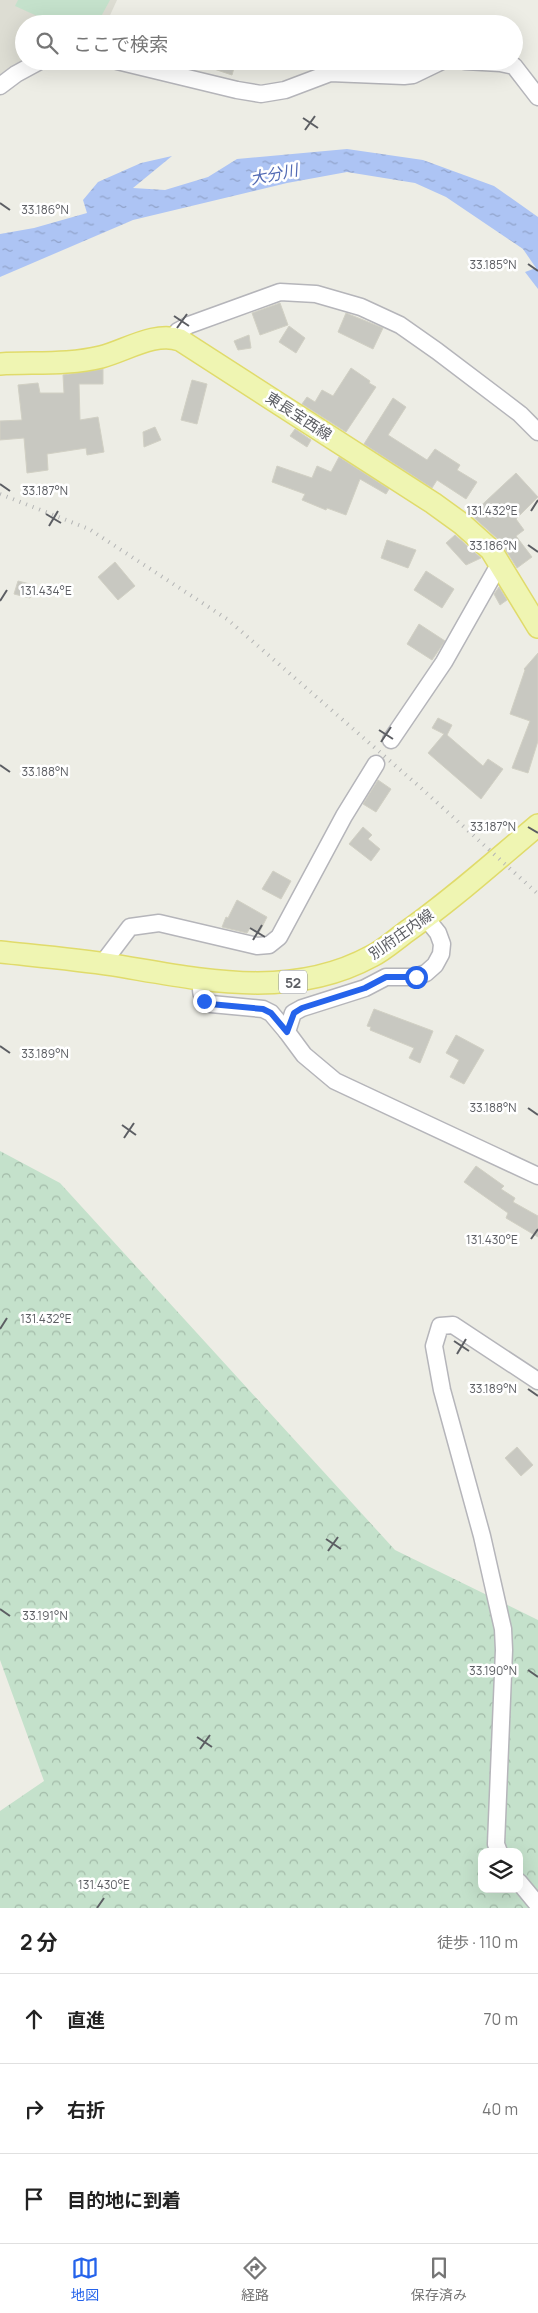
<!DOCTYPE html>
<html lang="ja">
<meta charset="utf-8">
<style>
:root{--surface:#fff;--page:#f2f2f2;--text:#222;--muted:#767676;--line:#e0e0e0;--accent:#2563eb}
body{margin:0;font-family:Manrope,"Noto Sans JP",sans-serif;background:var(--page);color:var(--text)}
.controls{position:absolute;right:15px;bottom:15px;display:grid;overflow:hidden;border-radius:10px;box-shadow:0 5px 20px #0002}
.controls button{width:45px;height:45px;display:grid;place-items:center;padding:0;border:0;border-bottom:1px solid var(--line);background:var(--surface);color:var(--text);font:25px sans-serif}
.stop{position:absolute;width:15px;height:15px;margin:-11px;border:4px solid #2563eb;border-radius:50%;background:#fff}
.stop.end{background:#2563eb;border-color:#fff;box-shadow:0 1px 5px #0008}
.list{margin:0;padding:0;list-style:none}
h2{display:flex;justify-content:space-between;align-items:center;height:65px;margin:0;padding:0 20px;font-size:21px}
h2 small{font-size:16px;font-weight:400;color:var(--muted)}
.list li{display:grid;grid-template-columns:32px 1fr auto;gap:15px;align-items:center;box-sizing:border-box;height:90px;padding:0 20px;border-top:1px solid var(--line)}
.list b{display:block;font-size:19px;white-space:nowrap}
.list em{font-size:16px;font-style:normal;color:var(--muted)}
.icon{flex:none;width:28px;height:28px;fill:none;stroke:currentColor;stroke-width:2;stroke-linecap:round;stroke-linejoin:round}
.map{position:relative;flex:none;width:538px;height:1908px;overflow:hidden}
.search{position:absolute;background:var(--surface);box-shadow:0 5px 20px #0002;left:15px;right:15px;top:15px;height:55px;display:flex;align-items:center;gap:12px;box-sizing:border-box;padding:0 18px;border-radius:28px;color:var(--muted);font-size:19px}
.sheet{height:335px;background:var(--surface)}
nav{display:flex;justify-content:space-around;align-items:center;box-sizing:border-box;height:70px;border-top:1px solid var(--line);background:var(--surface);font-size:14px;color:var(--muted)}
nav a{display:grid;justify-items:center;gap:2px}
nav .on{color:var(--accent)}
.map>svg:first-child{display:block}
.education{fill:#ddddd3}
.grass{fill:#c4e1cb}
.forest{fill:url(#forest-crowns);fill-rule:evenodd}
.water{fill:url(#water-ripples)}
.building{fill:#c8c8c1;stroke:#d1d0c4}
.lines{fill:none;stroke-linecap:round;stroke-linejoin:round}
.minor-casing{stroke:#b5b5ba;stroke-width:19}
.major-casing{stroke:#e0db6b;stroke-width:24}
.minor{stroke:#fff;stroke-width:16}
.major{stroke:#eff5b2;stroke-width:21}
.rail{stroke:#b4b5b5;stroke-width:4;stroke-dasharray:1 6;stroke-linecap:butt}
.route{stroke:#2563eb;stroke-width:6}
.ticks{fill:none;stroke:#5c5e63;stroke-width:2}
.labels{text-anchor:middle;dominant-baseline:central;stroke-width:5;stroke-linejoin:round;paint-order:stroke}
.shield{fill:#fff;stroke:#8d8e92;stroke-width:1}
.shield-label{font-size:14px;font-weight:bold;fill:#5c5e63}
.street-label{font-size:15px;fill:#5c5e63;stroke:#fff}
.water-label{font-size:16px;font-style:italic;fill:#536bb4;stroke:#fff}
.ticks-label{font-size:12px;text-anchor:middle;fill:#5c5e63;stroke:#fff;stroke-width:5;stroke-linejoin:round;paint-order:stroke}
</style>
<div class="map">
<svg width="538" height="1908" viewBox="0 0 538 1908">
<defs>
<pattern id="forest-crowns" width="20" height="18" patternUnits="userSpaceOnUse" patternTransform="scale(1.25)"><rect width="20" height="18" fill="#c4e1cb"/><path d="M2 6a3 3 0 1 1 6 0M12 15a3 3 0 1 1 6 0" fill="none" stroke="#a2baa8"/></pattern>
<pattern id="water-ripples" width="26" height="14" patternUnits="userSpaceOnUse" patternTransform="scale(1.25)"><rect width="26" height="14" fill="#adc4f4"/><path d="M2 4q2-2 4 0t4 0M15 11q2-2 4 0t4 0" fill="none" stroke="#90a2c9"/></pattern>
</defs>
<rect width="100%" height="100%" fill="#edede5"/>
<polygon class="education" points="0,0 117,0 106,24 24,24 24,61 26,61 0,75"/>
<polygon class="grass" points="18,0 110,0 97,24 55,24 15,6"/>
<path class="forest" d="M0 1151 60 1183 395 1550 538 1620V1908H0V1811L44 1781 0 1660ZM482 1852H519V1889H482Z"/>
<polygon class="water" points="347,149 423,160 494,186 538,217 538,289 525,272 536,268 523,249 446,197 415,183 347,172 287,183 133,220 0,277 0,234 34,228 87,213 83,200 98,182 141,163 172,156 133,188 165,190 208,177 237,159"/>
<g class="building">
<polygon points="196,61 236,61 232,75 196,63"/>
<polygon points="280,303 288,325 260,335 252,313"/>
<polygon points="346,313 383,328 373,349 338,332"/>
<polygon points="289,326 305,338 296,353 279,342"/>
<polygon points="249,335 251,348 238,350 234,341"/>
<polygon points="351,368 370,381 369,383 376,387 346,432 302,404 307,397 315,402 322,390 333,396"/>
<polygon points="103,369 103,384 79,384 80,420 98,417 104,452 87,455 86,448 47,454 48,470 27,473 24,438 0,440 0,421 22,420 18,385 38,383 40,393 64,393 63,375"/>
<polygon points="192,380 207,384 197,424 181,420"/>
<polygon points="393,398 406,407 388,435 427,460 435,449 460,465 457,470 477,482 466,499 437,480 432,488 364,444"/>
<polygon points="155,427 161,440 144,447 143,432"/>
<polygon points="295,429 311,440 307,447 290,436"/>
<polygon points="339,457 389,489 386,494 360,479 346,515 327,508 326,510 302,500 305,494 272,482 277,466 312,478 317,466 331,472"/>
<polygon points="516,473 538,497 516,519 524,530 516,536 532,557 517,568 500,541 471,515"/>
<polygon points="455,535 481,558 466,565 446,543"/>
<polygon points="387,540 416,550 408,568 381,558"/>
<polygon points="115,562 135,586 118,600 98,577"/>
<polygon points="426,571 454,589 442,608 414,590"/>
<polygon points="18,581 34,585 30,598 14,594"/>
<polygon points="499,587 507,600 500,605 494,594"/>
<polygon points="419,624 445,641 432,660 407,644"/>
<polygon points="538,653 538,741 528,773 512,768 530,721 510,714 525,670 524,669"/>
<polygon points="438,718 452,725 447,735 483,766 488,759 503,769 481,799 428,753 444,734 432,728"/>
<polygon points="378,780 391,789 376,812 363,804"/>
<polygon points="363,827 372,835 368,839 380,849 371,861 349,844"/>
<polygon points="273,871 291,881 281,899 262,889"/>
<polygon points="237,900 267,917 259,933 250,928 247,933 222,927 226,917 228,918"/>
<polygon points="374,1009 433,1031 420,1063 409,1058 414,1048 370,1030 371,1027 367,1026"/>
<polygon points="456,1035 484,1050 464,1084 450,1077 459,1060 446,1053"/>
<polygon points="476,1166 504,1186 501,1189 515,1198 513,1202 538,1216 538,1237 506,1218 508,1213 464,1182"/>
<polygon points="517,1447 533,1465 521,1476 505,1458"/>
</g>
<g class="lines">
<g class="minor-casing">
<g id="minor">
<polyline points="117,61 237,90 261,94 285,90 330,73 404,76 413,75 442,61"/>
<polyline points="465,61 500,63 514,66 538,97"/>
<polyline points="0,86 16,74 40,61"/>
<polyline points="173,337 178,331 189,325 280,292 316,294 361,307 400,325 437,351 520,414 538,432"/>
<polyline points="391,740 444,662 500,563"/>
<polyline points="426,918 438,933 442,944 441,954 435,965 426,973 415,977 386,977 365,988 302,1008 293,1013 287,1032 304,1055 335,1081 538,1176"/>
<polyline points="102,964 130,927 159,923 257,946 269,945 279,937 344,816 376,764"/>
<path d="M201 979C201 991 199 998 211 1004L263 1009 271 1013 287 1032"/>
<polyline points="499,1852 496,1844 504,1650 503,1629 482,1536 442,1390 434,1346 440,1326 453,1325 538,1381"/>
<polyline points="519,1882 538,1905"/>
</g>
</g>
<g class="major-casing">
<g id="major">
<path d="M0 364C33 362 69 365 101 357 125 351 155 331 180 340L433 503 462 524 491 550 538 627"/>
<path d="M0 952C38 956 75 959 113 965 199 979 290 1001 372 956 384 950 395 940 406 932 452 900 495 861 538 825"/>
</g>
</g>
<use href="#minor" class="minor"/>
<use href="#major" class="major"/>
<polyline class="rail" points="0,494 89,529 227,619 421,788 538,894"/>
</g>
<g class="lines">
<polyline class="route" points="204,1001 210,1004 263,1009 271,1013 287,1032 294,1013 302,1008 365,988 386,977 416,977"/>
</g>
<path class="ticks" d="M303 118 318 128M305 130 315 116M0 203 10 210M528 264 538 271M174 316 189 326M177 328 187 314M0 484 10 491M531 511 538 500M46 514 61 523M49 526 58 511M528 545 538 552M0 601 7 590M379 730 393 739M381 742 391 727M0 765 10 772M528 827 538 833M250 928 265 937M253 940 262 925M0 1046 10 1053M528 1108 538 1115M122 1125 136 1135M124 1138 134 1123M531 1239 538 1229M0 1329 7 1318M454 1341 469 1351M457 1354 466 1339M528 1389 538 1396M326 1539 341 1549M328 1551 338 1537M0 1609 10 1616M528 1670 538 1677M197 1737 212 1747M200 1749 210 1735M97 1908 104 1898"/>
<g class="labels">
<rect class="shield" x="279" y="970.5" width="28" height="23" rx="4"/>
<g class="shield-label">
<text x="293" y="982">52</text>
</g>
<g class="street-label">
<text transform="translate(299 416) rotate(33)">東長宝西線</text>
<text transform="translate(401 934) rotate(-35)">別府庄内線</text>
</g>
<g class="water-label">
<text transform="translate(274 174) rotate(-11)">大分川</text>
</g>
</g>
<g class="ticks-label">
<text x="45" y="214">33.186°N</text>
<text x="493" y="269">33.185°N</text>
<text x="45" y="495">33.187°N</text>
<text x="492" y="515">131.432°E</text>
<text x="493" y="550">33.186°N</text>
<text x="46" y="595">131.434°E</text>
<text x="45" y="776">33.188°N</text>
<text x="493" y="831">33.187°N</text>
<text x="45" y="1058">33.189°N</text>
<text x="493" y="1112">33.188°N</text>
<text x="492" y="1244">131.430°E</text>
<text x="46" y="1323">131.432°E</text>
<text x="493" y="1393">33.189°N</text>
<text x="45" y="1620">33.191°N</text>
<text x="493" y="1675">33.190°N</text>
<text x="104" y="1889">131.430°E</text>
</g>
</svg>
<div class="controls">
<button><svg class="icon" aria-label="layers" viewBox="0 0 24 24"><path d="M12 4l9 5-9 5-9-5zM3 14l9 5 9-5"/></svg></button>
</div>
<div class="stop" style="left:416px;top:977px"></div>
<div class="stop end" style="left:204px;top:1001px"></div>
<div class="search"><svg class="icon" aria-label="search" viewBox="0 0 24 24"><circle cx="10" cy="10" r="6"/><path d="M15 15l6 6"/></svg>ここで検索</div>
</div>
<section class="sheet">
<h2>2 分<small>徒歩 · 110 m</small></h2>
<ul class="list">
<li><svg class="icon" aria-label="ahead" viewBox="0 0 24 24"><path d="M12 20V5M6 11l6-6 6 6"/></svg><div><b>直進</b></div><em>70 m</em></li>
<li><svg class="icon" aria-label="right" viewBox="0 0 24 24"><path d="M7 20v-9h11M14 6l5 5-5 5"/></svg><div><b>右折</b></div><em>40 m</em></li>
<li><svg class="icon" aria-label="arrive" viewBox="0 0 24 24"><path d="M6 21V4h12l-3 4 3 4H6"/></svg><div><b>目的地に到着</b></div></li>
</ul>
</section>
<nav>
<a class="on"><svg class="icon" aria-label="map" viewBox="0 0 24 24"><path d="M3 6l6-2 6 2 6-2v14l-6 2-6-2-6 2zM9 4v14M15 6v14"/></svg>地図</a>
<a><svg class="icon" aria-label="directions" viewBox="0 0 24 24"><path d="M12 3l9 9-9 9-9-9zM9 14v-3h6M13 9l2 2-2 2"/></svg>経路</a>
<a><svg class="icon" aria-label="saved" viewBox="0 0 24 24"><path d="M7 4h10v16l-5-4-5 4z"/></svg>保存済み</a>
</nav>
